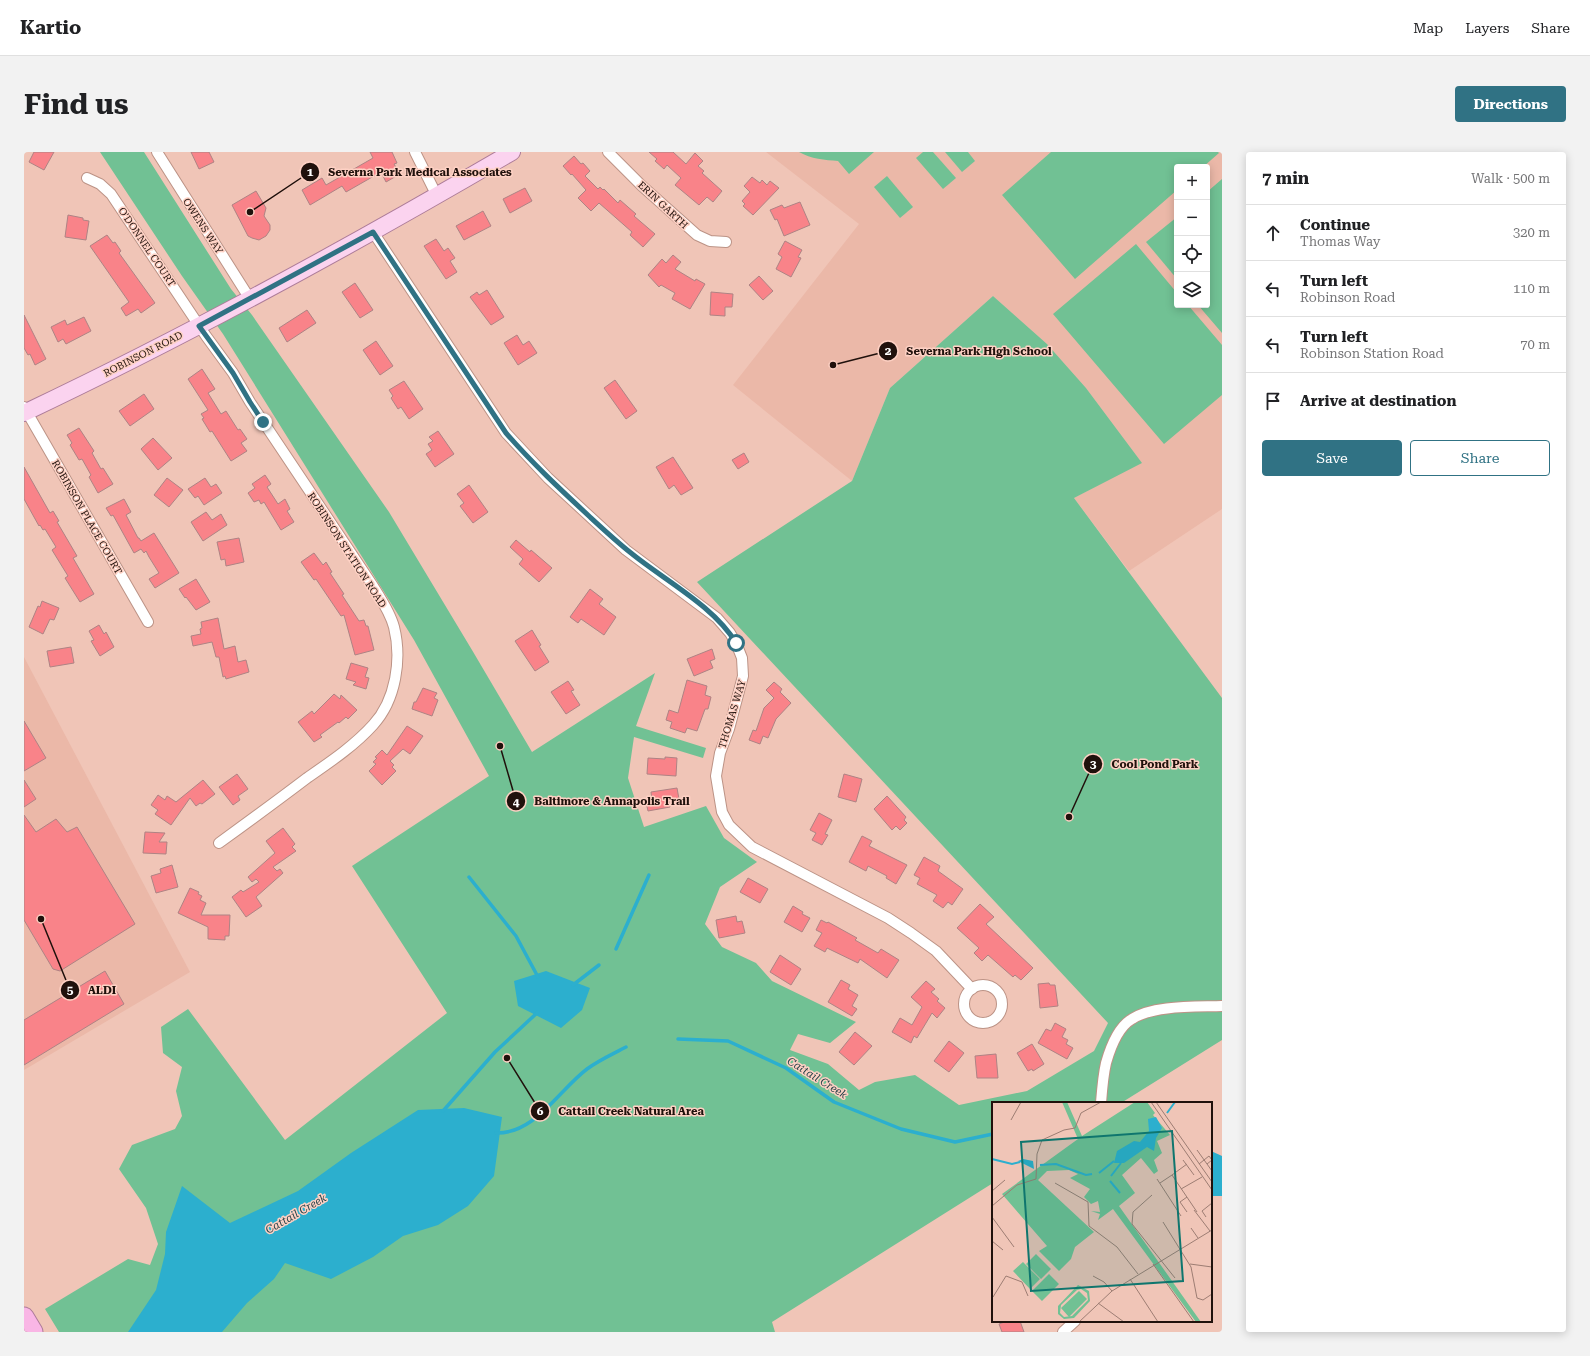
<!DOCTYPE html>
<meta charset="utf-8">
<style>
:root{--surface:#fff;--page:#f2f2f2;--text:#202124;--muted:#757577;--line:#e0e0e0;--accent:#307284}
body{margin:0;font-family:"Roboto Serif",serif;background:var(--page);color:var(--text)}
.controls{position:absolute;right:12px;top:12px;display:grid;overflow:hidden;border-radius:4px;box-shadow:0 2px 10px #0003}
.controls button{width:36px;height:36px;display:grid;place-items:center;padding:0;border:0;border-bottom:1px solid var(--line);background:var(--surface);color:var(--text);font:20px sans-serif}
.stop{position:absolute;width:12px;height:12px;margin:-9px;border:3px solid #307284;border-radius:50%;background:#fff}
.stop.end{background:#307284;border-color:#fff;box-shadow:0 1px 4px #0008}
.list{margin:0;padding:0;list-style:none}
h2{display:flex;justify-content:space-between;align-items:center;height:52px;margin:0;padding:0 16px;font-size:17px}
h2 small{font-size:13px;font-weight:400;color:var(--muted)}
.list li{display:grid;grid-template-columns:26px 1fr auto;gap:12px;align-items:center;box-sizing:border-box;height:56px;padding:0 16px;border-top:1px solid var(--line)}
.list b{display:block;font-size:15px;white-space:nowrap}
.list p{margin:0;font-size:13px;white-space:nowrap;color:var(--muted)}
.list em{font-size:13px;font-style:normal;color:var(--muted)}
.actions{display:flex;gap:8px;padding:12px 16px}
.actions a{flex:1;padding:9px 0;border:1px solid var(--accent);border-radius:4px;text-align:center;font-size:14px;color:var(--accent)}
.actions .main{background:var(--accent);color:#fff}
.icon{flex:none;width:22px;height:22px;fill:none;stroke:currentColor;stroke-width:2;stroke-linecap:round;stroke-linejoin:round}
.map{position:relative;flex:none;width:1198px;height:1180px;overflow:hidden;border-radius:4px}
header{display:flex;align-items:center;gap:24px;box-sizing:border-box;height:56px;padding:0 20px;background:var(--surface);border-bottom:1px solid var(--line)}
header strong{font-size:19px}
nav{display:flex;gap:22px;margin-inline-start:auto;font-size:14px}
.intro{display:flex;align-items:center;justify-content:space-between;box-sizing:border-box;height:96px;padding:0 24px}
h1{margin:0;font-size:28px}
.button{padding:10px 18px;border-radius:4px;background:var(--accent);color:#fff;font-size:14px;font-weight:700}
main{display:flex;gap:24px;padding:0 24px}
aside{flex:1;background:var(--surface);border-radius:4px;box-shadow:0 2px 10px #0003}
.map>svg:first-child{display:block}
.built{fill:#ebb8a8;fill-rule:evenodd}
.green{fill:#71c194}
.water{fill:#2cafce}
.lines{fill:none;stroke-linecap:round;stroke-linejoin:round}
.stream{stroke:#2cafce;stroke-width:3.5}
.building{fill:#f98389;stroke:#ae8384}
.street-casing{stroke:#bc9386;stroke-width:12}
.primary-casing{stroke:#ad7c99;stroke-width:18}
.highway-casing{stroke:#ad7c99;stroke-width:21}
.street{stroke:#fff;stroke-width:10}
.primary{stroke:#fbd3ef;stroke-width:16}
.highway{stroke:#f9b6e5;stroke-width:19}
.route{stroke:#307284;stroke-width:5}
.labels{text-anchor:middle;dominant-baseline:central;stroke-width:3;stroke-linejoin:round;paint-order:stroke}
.street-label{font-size:10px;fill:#20110c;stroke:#fed1c4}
.water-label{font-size:11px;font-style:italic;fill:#274249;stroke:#fed1c4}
.inset-river{fill:none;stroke:#2cafce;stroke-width:2}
.inset-road{fill:none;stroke:#9d7d73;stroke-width:1}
.view{fill:#0f766e;fill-opacity:0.15;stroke:#0f766e;stroke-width:2}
.inset-edge{fill:none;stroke:#20110c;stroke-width:2}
.leader{fill:none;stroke:#20110c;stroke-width:1.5}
.callout-dot{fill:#20110c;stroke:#fed1c4;stroke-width:1.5}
.mark-label{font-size:12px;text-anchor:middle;font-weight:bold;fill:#fff}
.callout-label{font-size:11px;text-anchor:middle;font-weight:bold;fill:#20110c;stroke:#fed1c4;stroke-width:3;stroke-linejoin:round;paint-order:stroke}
</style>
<header>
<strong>Kartio</strong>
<nav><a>Map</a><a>Layers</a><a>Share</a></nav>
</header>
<div class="intro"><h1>Find us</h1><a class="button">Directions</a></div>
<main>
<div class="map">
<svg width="1198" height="1180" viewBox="0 0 1198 1180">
<rect width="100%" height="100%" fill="#f0c5b7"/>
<g class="built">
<path d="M742 0H1198V357L1105 419 1050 346 1117 310 1062 236 1023 192 969 144 866 236 828 329 709 233 835 72ZM1153 15H1183V153H1153Z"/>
<polygon points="0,505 166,820 0,918"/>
</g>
<g class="green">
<polygon points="76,0 120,0 207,137 228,163 365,360 448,498 508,600 631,521 612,574 682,596 679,606 610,585 604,626 620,675 682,654 700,686 733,710 696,735 681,772 698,795 732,811 748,829 832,870 806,891 774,882 766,898 804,912 835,938 851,930 891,923 935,953 1003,939 1070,899 1084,871 673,430 828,329 866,236 969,144 1023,192 1062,236 1118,311 1050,346 1198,546 1198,888 1097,951 969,951 969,1031 748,1170 751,1180 35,1180 21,1157 104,1107 126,1113 134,1092 122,1056 95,1017 108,993 151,977 158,964 152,939 158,915 139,901 137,875 164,857 261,988 423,861 328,714 465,624 390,488 199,182 158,124"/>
<path d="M775 0H850L825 22 814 9C801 8 787 7 775 0Z"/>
<polygon points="899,0 909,0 932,26 919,37 892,6"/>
<polygon points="921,0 944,0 951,9 938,20"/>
<polygon points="1027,0 1194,0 1195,1 1179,15 1153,15 1153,38 1051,127 978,43"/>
<polygon points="863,24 889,55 876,66 850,35"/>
<polygon points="1198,27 1198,181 1174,153 1183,153 1183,40"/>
<polygon points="1153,65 1153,127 1122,90"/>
<polygon points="1112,92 1153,141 1153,153 1164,153 1198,193 1198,243 1140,292 1029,162"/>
</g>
<g class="water">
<polygon points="522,819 566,836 558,858 537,876 494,854 490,829"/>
<polygon points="440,956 478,965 470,1024 444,1054 414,1073 379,1084 349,1105 307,1127 261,1111 250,1127 223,1151 198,1180 104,1180 132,1138 141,1102 142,1080 158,1034 206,1071 274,1039 327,1001 394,958"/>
<polygon points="1187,999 1198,1004 1198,1044 1187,1044"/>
</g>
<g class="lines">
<g class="stream">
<polyline points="445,725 492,784 514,825"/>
<polyline points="592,797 625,723"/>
<polyline points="549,833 575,813"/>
<polyline points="654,887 704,889 762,916 810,950 877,977 931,990 969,982"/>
<polyline points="419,959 471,900 514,860"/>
<path d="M472 981C511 982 535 938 563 917 575 908 589 902 602 895"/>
</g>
</g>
<g class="building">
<polygon points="10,0 30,0 20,18 5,10"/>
<polygon points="167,0 185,0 190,10 175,17"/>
<polygon points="346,0 368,0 373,11 370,12 376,22 362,30 357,20 322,40 318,34 286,53 278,38 298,26 302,33 349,6"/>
<polygon points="625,0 649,0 662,12 671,1 679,9 674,14 680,19 678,21 698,39 689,50 683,45 675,53 651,33 657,26 643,13 640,17 631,9 633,7"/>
<polygon points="550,4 557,12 559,11 566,19 561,24 574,37 576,35 579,38 580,37 594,51 596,48 612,62 610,64 631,82 619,95 606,83 608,80 575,51 567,59 554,46 562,38 548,22 547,23 539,14"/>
<polygon points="728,25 736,31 738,28 743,33 746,29 755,36 729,63 719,54 721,52 718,49 726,40 720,34"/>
<polygon points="501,36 508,49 486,61 479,47"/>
<polygon points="232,39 242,56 240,64 246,73 246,78 242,84 235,88 228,86 224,84 208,53"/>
<polygon points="776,50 786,73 760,84 753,67 751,68 746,58 758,53 760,56"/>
<polygon points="459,59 467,74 440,88 432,74"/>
<polygon points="44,63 59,66 59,68 65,69 62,88 41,85"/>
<polygon points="83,83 89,91 91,90 97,99 95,101 131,151 117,161 114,157 102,164 97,156 105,150 66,94"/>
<polygon points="412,87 420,99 424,96 431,106 426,109 433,120 422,127 400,94"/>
<polygon points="761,89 778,98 774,105 777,106 767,125 752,117 758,105 754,102"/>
<polygon points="649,103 657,110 651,117 671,129 672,127 681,132 666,157 648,147 651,141 637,133 635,135 624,123 638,107 642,111"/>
<polygon points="735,124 749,139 739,148 725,133"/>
<polygon points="331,131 349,158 336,166 318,140"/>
<polygon points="463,138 480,165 467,173 446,145 453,140 455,143"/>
<polygon points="687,140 709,142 708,155 701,155 701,164 686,163"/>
<polygon points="283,158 292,171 263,190 255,176"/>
<polygon points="0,163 22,207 11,213 6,202 4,203 0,196"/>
<polygon points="60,165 67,179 42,192 39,187 34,190 27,175 41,168 43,173"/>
<polygon points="493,183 499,193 505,189 513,201 494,213 480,191"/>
<polygon points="352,189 369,214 356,223 339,198"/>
<polygon points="178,217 191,237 184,241 197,262 202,259 214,278 216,277 223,287 217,291 223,299 207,309 188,279 186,280 178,267 180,266 177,262 184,258 164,227"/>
<polygon points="591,228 613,259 602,267 580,236"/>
<polygon points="380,229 399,257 385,267 377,255 374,257 367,246 369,244 365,238"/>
<polygon points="120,242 130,257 106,274 95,259"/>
<polygon points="55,276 70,299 68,301 77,317 79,316 89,332 74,341 65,325 67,323 58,307 55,308 46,293 48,291 43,283"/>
<polygon points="414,279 430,302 411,315 402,302 408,298 404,292 409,289 405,285"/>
<polygon points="129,286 148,306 134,318 117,297"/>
<polygon points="720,301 725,310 714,317 708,308"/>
<polygon points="649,305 669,336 657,343 650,333 645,337 632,315"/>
<polygon points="0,315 26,361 29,359 35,369 33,370 53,404 49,406 70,442 56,450 41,426 44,424 28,398 32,395 21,377 19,378 16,373 15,374 0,347"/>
<polygon points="241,323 247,332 243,335 254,352 261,347 266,357 263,359 270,370 257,378 240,350 237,352 235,348 230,350 224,341 231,336 228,332"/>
<polygon points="143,326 159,338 145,355 130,343"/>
<polygon points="181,326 187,335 192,332 198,341 180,353 174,344 171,346 164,337"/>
<polygon points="445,333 464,360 449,371 436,354 440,351 433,342"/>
<polygon points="100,347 107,360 102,363 114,386 115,386 117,389 130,381 155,421 131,436 125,427 135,421 125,405 122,399 120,401 117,397 110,401 89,363 87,364 82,356"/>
<polygon points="182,360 188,368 197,362 203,373 179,389 167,370"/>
<polygon points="215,386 220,410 202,414 201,407 197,408 193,390"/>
<polygon points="492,388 506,400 507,398 528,416 515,430 495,412 499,407 486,395"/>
<polygon points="290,401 299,413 302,410 308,420 306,421 320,442 318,443 335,469 340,468 342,474 344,474 350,498 331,503 320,463 317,464 292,427 290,428 277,410"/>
<polygon points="172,427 186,450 172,458 162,445 161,446 155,437"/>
<polygon points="566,437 579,447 575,452 592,465 580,483 557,467 554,471 546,465"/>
<polygon points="18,449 35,456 30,468 26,467 19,482 5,475 14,454 16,455"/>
<polygon points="194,466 200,497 211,494 214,510 222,508 225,520 202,527 201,524 199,525 195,505 192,505 188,490 169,494 167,484 177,482 176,477 178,476 177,470"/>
<polygon points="75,473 80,482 82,480 90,495 76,504 67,489 70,488 65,479"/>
<polygon points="508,478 517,493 515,494 525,510 511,519 491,489"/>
<polygon points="47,495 50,511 26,515 23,499"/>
<polygon points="688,497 691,507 686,509 689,516 670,524 663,507"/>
<polygon points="327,511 344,516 341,525 345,526 342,537 329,533 332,530 322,527"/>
<polygon points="663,528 683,534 681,543 687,545 684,557 681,557 673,579 663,576 661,581 646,576 648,570 642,568 645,558 654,561"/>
<polygon points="544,529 550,538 547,539 556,553 542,562 527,540"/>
<polygon points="750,530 758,537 756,540 767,551 752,567 744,586 739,584 736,592 725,588 729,578 732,579 740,556 750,546 742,538"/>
<polygon points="399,536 413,541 410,546 414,548 408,564 388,557 390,550 392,550"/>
<polygon points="310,542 316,547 317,543 333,558 324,567 322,565 315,571 314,570 296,583 298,585 290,590 274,570 288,559 290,562"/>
<polygon points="0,569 22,606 0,619"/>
<polygon points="383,574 399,584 386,602 379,597 366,609 370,613 368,615 372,619 358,633 345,619 352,612 349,610 353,606 351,605 358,598 363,603"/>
<polygon points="641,605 653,606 652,624 623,622 624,606 641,607"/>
<polygon points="213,622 224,637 214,644 216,648 209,653 195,635"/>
<polygon points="820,622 838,627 832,650 814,645"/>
<polygon points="0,628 12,647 0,655"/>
<polygon points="179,628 191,642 178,652 176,651 172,654 166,646 147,673 131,662 134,658 127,653 134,643 141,648 143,644 152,650"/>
<polygon points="653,636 655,647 645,648 646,655 624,659 622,650 628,649 627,640"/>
<polygon points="863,644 882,665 880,668 883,671 876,678 872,674 868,678 850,657"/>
<polygon points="795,661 808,668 801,682 804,683 798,693 788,688 792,681 786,678"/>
<polygon points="0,663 12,680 32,667 43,680 53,675 111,772 36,819 29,817 0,768"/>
<polygon points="259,676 271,692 268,695 272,699 249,715 253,719 256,717 259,721 232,745 238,754 222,765 208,745 217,738 219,740 235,730 232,727 228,730 224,725 251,701 242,689"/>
<polygon points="121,680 141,681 135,690 143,690 142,702 119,701"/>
<polygon points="838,684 848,689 845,694 883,713 872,732 862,726 863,724 844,714 842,719 825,710"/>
<polygon points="900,705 916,714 914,719 939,737 928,753 924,750 919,756 909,749 913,743 893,732 896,726 890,723"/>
<polygon points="148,713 154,735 132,741 127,724 137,721 136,717"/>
<polygon points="724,726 744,737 736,751 716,740"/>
<polygon points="166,736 175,740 174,742 178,744 176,748 182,751 177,763 206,763 205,784 201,784 201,788 184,787 184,775 154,761"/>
<polygon points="956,752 970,765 962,772 1009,816 997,828 991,823 989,825 964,803 958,809 950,801 955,796 933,776"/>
<polygon points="769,754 779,760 778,762 786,766 778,780 760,770"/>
<polygon points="712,764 713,770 718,769 721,781 695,786 692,768"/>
<polygon points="797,768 803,771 804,770 833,786 831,788 854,801 857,797 875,808 863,826 836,807 834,811 803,796 801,800 790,794 798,781 792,778"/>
<polygon points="756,803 777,817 767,833 746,820"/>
<polygon points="81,819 100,852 0,913 0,868"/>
<polygon points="817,828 826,833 824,837 834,843 828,854 833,857 828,864 804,850"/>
<polygon points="902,829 911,837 907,840 915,847 913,849 921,856 913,866 908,861 893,886 890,884 887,891 868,880 876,866 888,873 898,855 887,845"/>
<polygon points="1025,831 1026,833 1031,833 1034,854 1016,856 1014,832"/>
<polygon points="1031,871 1042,877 1038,885 1044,888 1042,892 1049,896 1043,907 1014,891 1022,877 1027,879"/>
<polygon points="831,880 848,894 830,913 815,900"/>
<polygon points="925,889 940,901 925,920 910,909"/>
<polygon points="1008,892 1020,912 1009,919 1008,917 1004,919 993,901"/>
<polygon points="972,902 974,926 953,926 951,904"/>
<polygon points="983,1169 996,1169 1000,1180 978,1180 975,1172"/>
</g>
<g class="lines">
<g class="street-casing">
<g id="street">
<polyline points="133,0 226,147"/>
<polyline points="391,0 413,44"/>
<polyline points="584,0 618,34 673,83 686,89 702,90"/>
<path d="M63 26 76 32 87 42 182 184 209 221 226 250 349 434C357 447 366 460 370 475 378 507 372 548 349 573 330 594 306 610 283 626 254 648 224 670 195 691"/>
<polyline points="349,80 482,281 524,326 602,398 693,466 706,481 712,491 718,506 719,524 705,577 696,601 692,624 698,660 705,673 728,695 864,766 887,781 912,799 948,837"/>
<polyline points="0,255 124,470"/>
<circle cx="959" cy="852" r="19"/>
<path d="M1077 951C1078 938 1079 924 1082 911 1086 897 1094 875 1108 867 1129 853 1172 855 1198 854"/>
<polyline points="1039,1180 1051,1169"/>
</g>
</g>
<g class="primary-casing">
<path id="primary" d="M0 261C167 182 329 93 488 0"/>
</g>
<g class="highway-casing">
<polyline id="highway" points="0,1165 9,1180"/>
</g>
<use href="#street" class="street"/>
<use href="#primary" class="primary"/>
<use href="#highway" class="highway"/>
</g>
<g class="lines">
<path class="route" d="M239 270 226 250 209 221 175 174 349 80 482 281C508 311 537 338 566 365 579 377 593 390 607 401 640 428 690 454 712 491"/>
</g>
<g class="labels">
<g class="street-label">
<text transform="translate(639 53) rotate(43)">ERIN GARTH</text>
<text transform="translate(179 74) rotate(57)">OWENS WAY</text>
<text transform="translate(123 95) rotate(56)">O'DONNEL COURT</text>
<text transform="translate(119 202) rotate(-27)">ROBINSON ROAD</text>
<text transform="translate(63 365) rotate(60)">ROBINSON PLACE COURT</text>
<text transform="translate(323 398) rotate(57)">ROBINSON STATION ROAD</text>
<text transform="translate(708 562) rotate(-73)">THOMAS WAY</text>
</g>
<g class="water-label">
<text transform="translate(793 926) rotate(32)">Cattail Creek</text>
<text transform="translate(272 1062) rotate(-30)">Cattail Creek</text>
</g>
</g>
<g transform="translate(968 950)">
<rect width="220" height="220" fill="#f0c5b7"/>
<path d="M70 0H75L90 34 143 0H155L163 11 161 13 178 33 165 39 170 51 162 58 166 69 162 72 149 56 130 73 143 91 127 104 209 220H204L121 107 106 118 108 112 99 109 108 110 106 99 99 102 92 95 98 87 78 76 86 72 77 68 55 69 46 78 102 130 83 145 79 157 67 169 47 149 55 144 10 92 86 37ZM44 152 59 167 49 177 34 162ZM31 160 48 177 38 187 21 169ZM57 172 67 182 50 199 40 189ZM86 183 97 189 98 199 82 216 72 217 66 212V204ZM89 187 95 191 96 198 80 214 72 215 68 211 69 203 85 188ZM87 189 95 197 77 215 69 206Z" fill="#71c194" fill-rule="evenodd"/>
<path d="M164 15 170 26 164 36 162 49 155 45 132 61H122L125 49 142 39 148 40 157 29 156 17ZM31 57 41 59 42 67 26 59Z" fill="#2cafce"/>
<path class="inset-river" d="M175 11 183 0M0 57 20 62 28 60M48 63 64 62 94 73 100 72M107 71 122 59M119 74 129 61M118 79 128 91"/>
<path class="inset-road" d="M159 0 220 88M164 0 220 80M19 18 29 0M205 48 220 69M191 58 202 73M195 62 180 73 205 110M207 62 217 54 220 58 215 62M165 77 189 114M63 81 96 100 97 124 125 145 146 172M168 81 180 73M189 87 210 75M0 89 13 78M160 93 141 110 140 122 183 176M0 104 25 83 44 77 45 52 50 38 72 28 83 26 89 11 109 0M202 108 218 129M195 110 188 100 195 95M0 115 22 145M214 115 210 109 220 101M171 120 199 165 205 196 211 198 220 192M199 126 206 136M0 139 11 148M161 162 202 220M198 162 220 165M101 174 112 180 120 189M138 177 166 220M1 195 14 174 30 180 36 194M106 201 132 220M87 220 120 189 220 128"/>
<path class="view" d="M180 29 191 179 39 189 29 40Z"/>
<rect width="220" height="220" class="inset-edge"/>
</g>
<path class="leader" d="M226 60L286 20M809 213L864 199M1045 665L1069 612M476 594L492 649M17 767L46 838M483 906L516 959"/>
<g class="callout-dot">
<circle cx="226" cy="60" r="4"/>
<circle cx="809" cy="213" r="4"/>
<circle cx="1045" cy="665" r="4"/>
<circle cx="476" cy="594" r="4"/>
<circle cx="17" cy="767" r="4"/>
<circle cx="483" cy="906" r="4"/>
<circle cx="286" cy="20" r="10"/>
<circle cx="864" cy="199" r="10"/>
<circle cx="1069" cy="612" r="10"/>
<circle cx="492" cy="649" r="10"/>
<circle cx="46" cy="838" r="10"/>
<circle cx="516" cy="959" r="10"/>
</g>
<g class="mark-label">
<text x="286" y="24">1</text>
<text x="864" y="203">2</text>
<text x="1069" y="616">3</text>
<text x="492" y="654">4</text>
<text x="46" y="842">5</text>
<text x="516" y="963">6</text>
</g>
<g class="callout-label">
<text x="396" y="24">Severna Park Medical Associates</text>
<text x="955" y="203">Severna Park High School</text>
<text x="1131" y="616">Cool Pond Park</text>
<text x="588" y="653">Baltimore &amp; Annapolis Trail</text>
<text x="78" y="842">ALDI</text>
<text x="607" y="963">Cattail Creek Natural Area</text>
</g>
</svg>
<div class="controls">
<button>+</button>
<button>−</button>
<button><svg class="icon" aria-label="locate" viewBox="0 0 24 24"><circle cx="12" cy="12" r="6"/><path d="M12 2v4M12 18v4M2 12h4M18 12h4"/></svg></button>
<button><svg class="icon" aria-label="layers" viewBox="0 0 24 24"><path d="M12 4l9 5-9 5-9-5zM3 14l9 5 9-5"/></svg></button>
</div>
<div class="stop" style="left:712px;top:491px"></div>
<div class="stop end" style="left:239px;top:270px"></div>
</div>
<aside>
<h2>7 min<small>Walk · 500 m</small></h2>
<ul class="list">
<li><svg class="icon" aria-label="ahead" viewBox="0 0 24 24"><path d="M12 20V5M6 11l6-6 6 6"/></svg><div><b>Continue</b><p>Thomas Way</p></div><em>320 m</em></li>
<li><svg class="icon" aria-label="left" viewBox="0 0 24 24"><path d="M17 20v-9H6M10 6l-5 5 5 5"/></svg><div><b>Turn left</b><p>Robinson Road</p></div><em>110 m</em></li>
<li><svg class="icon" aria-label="left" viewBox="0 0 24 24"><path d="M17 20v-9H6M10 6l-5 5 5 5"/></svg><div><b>Turn left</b><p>Robinson Station Road</p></div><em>70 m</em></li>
<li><svg class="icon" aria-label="arrive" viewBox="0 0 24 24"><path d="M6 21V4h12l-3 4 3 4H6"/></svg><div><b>Arrive at destination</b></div></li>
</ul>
<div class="actions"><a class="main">Save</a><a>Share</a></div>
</aside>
</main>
